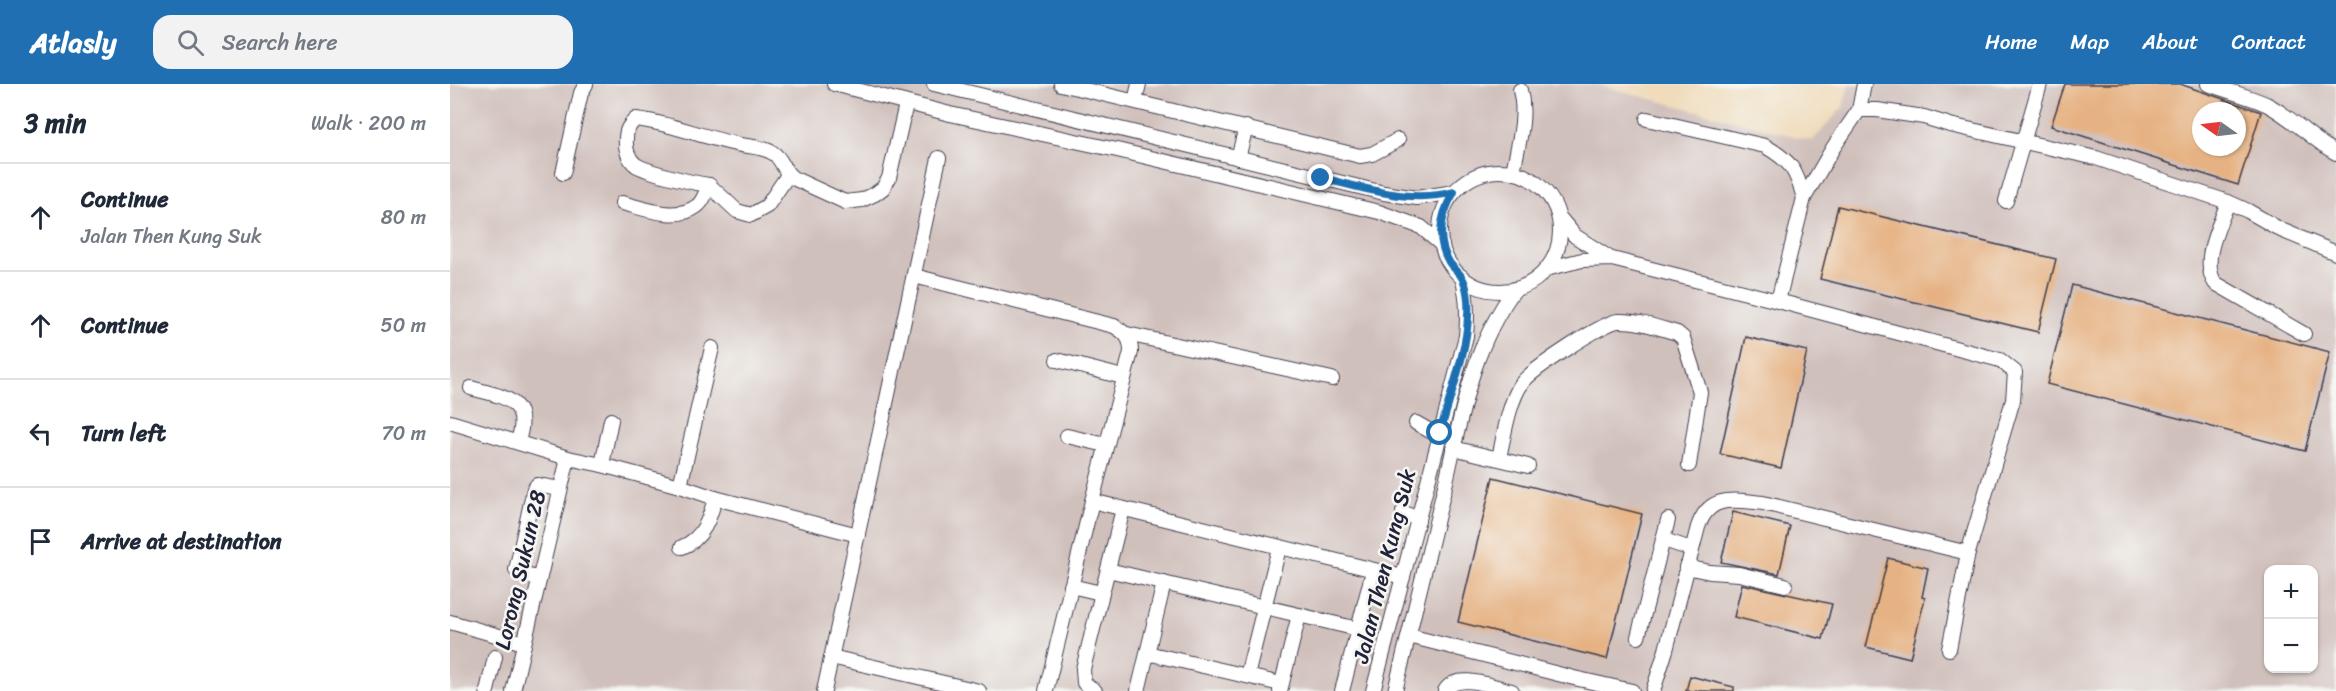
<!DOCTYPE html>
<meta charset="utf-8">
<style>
:root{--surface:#fff;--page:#f2f2f3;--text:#1f2937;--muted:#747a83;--line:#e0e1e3;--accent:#1f6fb2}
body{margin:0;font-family:Sriracha,sans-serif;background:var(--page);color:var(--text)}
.controls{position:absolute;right:18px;bottom:18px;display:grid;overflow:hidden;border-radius:12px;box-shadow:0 2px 4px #0004}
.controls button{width:54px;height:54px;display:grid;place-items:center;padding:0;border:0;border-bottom:2px solid var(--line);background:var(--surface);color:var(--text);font:30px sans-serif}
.compass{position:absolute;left:1742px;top:18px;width:54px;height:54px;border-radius:50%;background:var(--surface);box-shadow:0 2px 4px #0004;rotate:284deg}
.stop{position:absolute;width:18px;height:18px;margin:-14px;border:4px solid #1f6fb2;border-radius:50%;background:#fff}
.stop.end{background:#1f6fb2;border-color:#fff;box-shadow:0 2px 6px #0008}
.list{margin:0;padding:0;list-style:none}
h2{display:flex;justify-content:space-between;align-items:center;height:78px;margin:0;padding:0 24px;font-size:26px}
h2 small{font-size:20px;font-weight:400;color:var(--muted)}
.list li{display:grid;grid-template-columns:39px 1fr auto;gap:18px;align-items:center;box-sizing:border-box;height:108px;padding:0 24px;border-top:2px solid var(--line)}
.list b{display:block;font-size:22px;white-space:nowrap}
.list p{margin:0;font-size:20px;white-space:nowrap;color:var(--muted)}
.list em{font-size:20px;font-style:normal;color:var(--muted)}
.icon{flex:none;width:33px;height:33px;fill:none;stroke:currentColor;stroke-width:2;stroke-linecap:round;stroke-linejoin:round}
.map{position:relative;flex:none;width:1886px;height:607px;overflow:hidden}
header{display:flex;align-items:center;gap:36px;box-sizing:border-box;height:84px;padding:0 30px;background:var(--accent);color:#fff}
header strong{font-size:28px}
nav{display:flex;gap:33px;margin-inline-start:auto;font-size:21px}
.search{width:420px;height:54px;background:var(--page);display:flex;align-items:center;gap:15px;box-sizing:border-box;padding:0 21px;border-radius:18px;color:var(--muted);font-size:22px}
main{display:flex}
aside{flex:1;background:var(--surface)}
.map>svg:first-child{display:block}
.industrial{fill:#d0c0bc;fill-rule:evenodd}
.building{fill:#e6b283;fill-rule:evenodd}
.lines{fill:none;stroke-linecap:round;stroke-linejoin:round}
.minor-casing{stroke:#413e4e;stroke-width:16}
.minor{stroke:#fff;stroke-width:14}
.route{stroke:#1f6fb2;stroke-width:8}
.labels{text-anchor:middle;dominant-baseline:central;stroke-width:5;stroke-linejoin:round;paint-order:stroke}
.street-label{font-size:22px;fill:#22223b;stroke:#f6f6f2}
</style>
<header>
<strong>Atlasly</strong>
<div class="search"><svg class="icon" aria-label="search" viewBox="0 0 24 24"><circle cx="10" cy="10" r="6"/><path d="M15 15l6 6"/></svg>Search here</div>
<nav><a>Home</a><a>Map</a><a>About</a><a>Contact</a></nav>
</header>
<main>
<aside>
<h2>3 min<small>Walk · 200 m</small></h2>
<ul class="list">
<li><svg class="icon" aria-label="ahead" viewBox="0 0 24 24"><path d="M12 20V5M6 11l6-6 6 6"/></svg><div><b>Continue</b><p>Jalan Then Kung Suk</p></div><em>80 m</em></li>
<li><svg class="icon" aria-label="ahead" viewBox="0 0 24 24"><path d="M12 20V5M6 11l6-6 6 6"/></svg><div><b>Continue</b></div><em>50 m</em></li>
<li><svg class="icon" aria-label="left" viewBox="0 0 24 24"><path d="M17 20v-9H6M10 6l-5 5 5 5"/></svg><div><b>Turn left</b></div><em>70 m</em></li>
<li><svg class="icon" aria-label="arrive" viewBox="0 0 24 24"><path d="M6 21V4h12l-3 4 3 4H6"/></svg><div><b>Arrive at destination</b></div></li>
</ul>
</aside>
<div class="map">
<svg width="1886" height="607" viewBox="0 0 1886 607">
<rect width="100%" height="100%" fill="#f6f6f2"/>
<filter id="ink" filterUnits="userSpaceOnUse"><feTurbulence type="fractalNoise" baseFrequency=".0167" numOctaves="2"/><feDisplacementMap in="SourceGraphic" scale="12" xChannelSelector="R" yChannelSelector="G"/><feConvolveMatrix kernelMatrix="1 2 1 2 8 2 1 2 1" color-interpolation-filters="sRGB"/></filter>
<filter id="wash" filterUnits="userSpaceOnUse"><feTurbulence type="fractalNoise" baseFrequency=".008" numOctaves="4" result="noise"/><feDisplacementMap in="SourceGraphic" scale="24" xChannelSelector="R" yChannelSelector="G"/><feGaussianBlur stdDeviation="1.35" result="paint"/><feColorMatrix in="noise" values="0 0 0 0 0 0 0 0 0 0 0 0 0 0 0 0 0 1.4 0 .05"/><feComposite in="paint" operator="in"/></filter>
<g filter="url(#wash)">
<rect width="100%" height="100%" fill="#f0dcbb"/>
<path class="industrial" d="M0 0H472L485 4 487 0H1144L1362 57 1393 23 1399 0H1886V607H0ZM1751 27H1787V63H1751ZM1818 486H1864V584H1818Z"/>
<g id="blocks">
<g class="building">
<path d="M1615 0H1730L1811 28 1788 101 1601 42ZM1751 27H1787V63H1751Z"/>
<polygon points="1388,122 1606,175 1588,248 1370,195"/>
<polygon points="1622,201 1880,268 1855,367 1597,300"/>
<polygon points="1296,253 1357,267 1331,384 1270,370"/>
<polygon points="1043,393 1192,430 1157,575 1008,538"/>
<polygon points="1283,428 1340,442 1329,490 1271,478"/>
<polygon points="1438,474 1478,484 1472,513 1475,514 1460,574 1416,563"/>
<polygon points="1292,500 1382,520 1373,555 1284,533"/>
<polygon points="1240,592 1284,603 1284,607 1236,607"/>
</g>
</g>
</g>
<g filter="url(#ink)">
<use href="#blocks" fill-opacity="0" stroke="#413e4e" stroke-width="1.5"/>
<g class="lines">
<g class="minor-casing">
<g id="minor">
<polyline points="384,0 500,30 667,66 929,128 971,143 992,161"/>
<polyline points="484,0 934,109 967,114 1004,108"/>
<polyline points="611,0 910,72 922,70 948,56"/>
<path d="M1758 0C1777 7 1798 12 1816 20 1842 33 1861 55 1886 69"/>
<polyline points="685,17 689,0"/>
<polyline points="1409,26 1427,26 1474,33 1500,41 1646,74 1778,118 1798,127 1831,146 1886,169"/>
<path d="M1197 35 1315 62C1341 77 1346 86 1354 114"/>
<polyline points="788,74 796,43"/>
<circle cx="1050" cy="147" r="60"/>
<path d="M1063 88C1068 61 1077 33 1070 6"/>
<polyline points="113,89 131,9 136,0"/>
<polyline points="259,101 287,127 301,131 317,122 338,91"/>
<polyline points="1556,117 1590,0"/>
<path d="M1778 118C1770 141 1750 176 1765 199L1854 250"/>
<path d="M172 119C193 124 227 138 247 122 253 118 256 108 259 101 243 99 197 88 186 81 178 75 175 64 176 55 176 46 179 41 186 35 220 39 252 53 286 60 298 63 312 62 323 69 333 75 333 88 343 94L395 118 412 116 425 110 433 104 439 94 456 20"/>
<polyline points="1109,133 1125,152 1161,175"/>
<polyline points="1096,185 1132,176 1162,175 1328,217 1550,276 1565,288 1563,316 1518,469 1499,565"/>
<path d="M464 192 664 242C676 249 681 254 681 268L642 417 596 607"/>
<polyline points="1328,217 1354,114 1383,64 1409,26 1414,0"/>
<polyline points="677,250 882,295"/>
<polyline points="607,276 673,293"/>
<path d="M21 304C53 313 82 315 68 357"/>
<polyline points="0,338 118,374 152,381 230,402 265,414 408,451"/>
<polyline points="966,339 980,347 990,349"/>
<polyline points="617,352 656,361"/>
<polyline points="1003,364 1078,382"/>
<path d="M1049 374C1054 352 1059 317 1072 299 1081 286 1154 238 1168 237 1187 236 1209 244 1227 249L1233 254 1250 308 1239 381"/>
<polyline points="152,381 161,336"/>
<polyline points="230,402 262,264"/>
<polyline points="642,417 953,493"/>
<polyline points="953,428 968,436"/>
<polyline points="1214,456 1241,465"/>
<path d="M232 463C253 455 260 434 265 414"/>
<polyline points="1236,483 1260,488 1289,490 1335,501"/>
<polyline points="658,486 908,545"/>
<polyline points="88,494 70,490 66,486 84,405 87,401 110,405"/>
<polyline points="621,502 651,509"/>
<polyline points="0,538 74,559"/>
<polyline points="959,552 1124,594 1182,607"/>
<polyline points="1188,553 1218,436"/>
<polyline points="697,569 831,600"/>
<polyline points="381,573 529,607"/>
<polyline points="797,592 829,464"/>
<polyline points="37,607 45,573"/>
<polyline points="63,607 118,374"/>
<polyline points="374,607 489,74"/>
<polyline points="645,607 634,599 633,585 673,425"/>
<polyline points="688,607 714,499"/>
<polyline points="830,607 849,531"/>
<polyline points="892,607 923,487"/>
<path d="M923 607 1016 252C1018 231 1018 213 1012 193"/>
<path d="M945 607C962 539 978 470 995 402 1011 333 1022 262 1065 205"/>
<path d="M995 607C1006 587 1044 603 1062 607"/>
<path d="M1203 607 1216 566 1248 443C1259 410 1283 416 1313 419L1518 469"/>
</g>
</g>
<use href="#minor" class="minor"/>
</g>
</g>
<g class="lines" filter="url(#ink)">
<path class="route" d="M871 94C915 104 959 120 1004 108 991 130 985 154 999 178 1002 183 1008 187 1011 192 1018 202 1019 220 1018 232 1017 268 999 314 990 349"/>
</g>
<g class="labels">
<g class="street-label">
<text transform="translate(934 482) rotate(-76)">Jalan Then Kung Suk</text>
<text transform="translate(70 486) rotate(-77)">Lorong Sukun 28</text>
</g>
</g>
</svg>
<div class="controls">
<button>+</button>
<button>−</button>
</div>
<svg class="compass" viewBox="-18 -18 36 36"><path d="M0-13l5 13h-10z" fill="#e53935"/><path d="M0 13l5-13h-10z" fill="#747a83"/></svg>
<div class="stop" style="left:990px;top:349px"></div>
<div class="stop end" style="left:871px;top:94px"></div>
</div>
</main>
